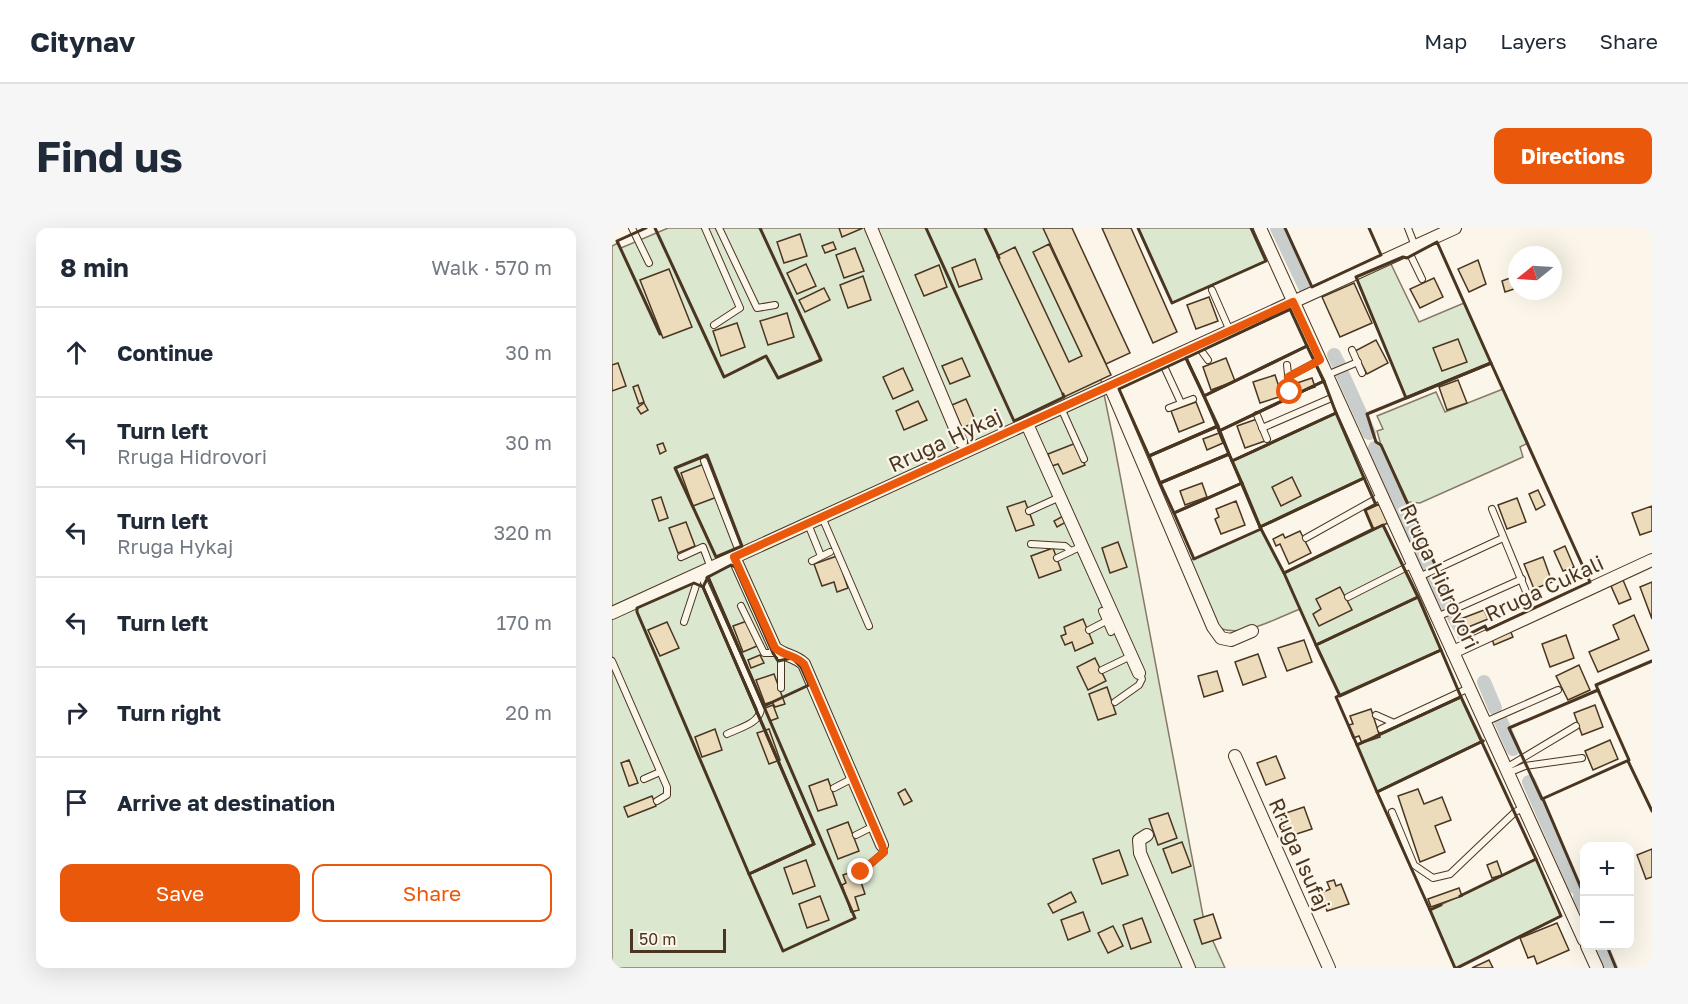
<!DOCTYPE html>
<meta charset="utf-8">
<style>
:root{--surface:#fff;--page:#f6f6f7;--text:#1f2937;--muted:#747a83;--line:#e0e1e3;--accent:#ea580c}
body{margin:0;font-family:"Golos Text",sans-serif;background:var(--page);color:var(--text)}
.controls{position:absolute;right:18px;bottom:18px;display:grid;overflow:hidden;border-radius:12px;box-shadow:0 6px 24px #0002}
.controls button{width:54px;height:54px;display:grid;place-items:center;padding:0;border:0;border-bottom:2px solid var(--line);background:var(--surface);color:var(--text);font:30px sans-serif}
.compass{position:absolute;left:896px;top:18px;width:54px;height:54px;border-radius:50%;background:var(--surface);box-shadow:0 6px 24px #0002;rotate:252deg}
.scale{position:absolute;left:18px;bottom:15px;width:96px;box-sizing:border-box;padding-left:6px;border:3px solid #4a3520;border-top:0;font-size:16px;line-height:21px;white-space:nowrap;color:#4a3520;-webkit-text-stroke:4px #fbf6e9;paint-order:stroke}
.stop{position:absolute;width:18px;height:18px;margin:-14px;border:4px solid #ea580c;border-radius:50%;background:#fff}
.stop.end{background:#ea580c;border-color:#fff;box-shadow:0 2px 6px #0008}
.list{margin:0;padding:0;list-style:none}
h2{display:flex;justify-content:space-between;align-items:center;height:78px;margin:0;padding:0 24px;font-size:26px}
h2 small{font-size:20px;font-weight:400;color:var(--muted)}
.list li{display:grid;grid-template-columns:39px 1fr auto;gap:18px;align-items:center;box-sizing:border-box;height:90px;padding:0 24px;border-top:2px solid var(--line)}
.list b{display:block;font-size:22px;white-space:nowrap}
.list p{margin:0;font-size:20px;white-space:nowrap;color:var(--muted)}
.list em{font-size:20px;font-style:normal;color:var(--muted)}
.actions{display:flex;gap:12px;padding:18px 24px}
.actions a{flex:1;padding:14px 0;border:2px solid var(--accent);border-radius:12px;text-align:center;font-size:21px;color:var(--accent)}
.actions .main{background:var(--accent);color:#fff}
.icon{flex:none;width:33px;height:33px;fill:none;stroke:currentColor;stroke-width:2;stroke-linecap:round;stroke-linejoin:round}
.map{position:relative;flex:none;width:1040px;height:740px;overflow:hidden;border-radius:12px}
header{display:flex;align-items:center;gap:36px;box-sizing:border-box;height:84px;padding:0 30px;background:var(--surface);border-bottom:2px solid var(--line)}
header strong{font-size:28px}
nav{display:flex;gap:33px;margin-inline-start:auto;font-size:21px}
.intro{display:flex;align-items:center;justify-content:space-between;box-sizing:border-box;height:144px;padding:0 36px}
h1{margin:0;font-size:42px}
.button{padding:15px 27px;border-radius:12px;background:var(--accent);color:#fff;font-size:21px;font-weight:700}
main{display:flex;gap:36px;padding:0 36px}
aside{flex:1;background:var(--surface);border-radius:12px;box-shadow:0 6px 24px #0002}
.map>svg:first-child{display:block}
.green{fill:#dce7d0;stroke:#887966;stroke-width:1.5}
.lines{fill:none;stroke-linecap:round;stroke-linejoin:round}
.canal{stroke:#c9cecd;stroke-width:14}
.building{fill:#ecdcbc;stroke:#4a3520;stroke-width:1.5}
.service-casing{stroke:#4a3520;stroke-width:8}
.minor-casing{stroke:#4a3520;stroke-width:14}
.service{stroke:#fbf6e9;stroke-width:6}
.minor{stroke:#fbf6e9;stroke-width:12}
.wall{stroke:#4a3520;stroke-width:3}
.route{stroke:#ea580c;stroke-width:8}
.labels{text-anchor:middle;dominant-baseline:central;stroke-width:4.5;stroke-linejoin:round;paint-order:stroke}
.street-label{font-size:21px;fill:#4a3520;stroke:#fbf6e9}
</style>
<header>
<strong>Citynav</strong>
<nav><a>Map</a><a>Layers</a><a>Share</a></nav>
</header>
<div class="intro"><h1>Find us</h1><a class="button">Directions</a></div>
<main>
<aside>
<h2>8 min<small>Walk · 570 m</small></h2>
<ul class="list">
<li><svg class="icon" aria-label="ahead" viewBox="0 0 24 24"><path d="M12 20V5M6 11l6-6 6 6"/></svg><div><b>Continue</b></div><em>30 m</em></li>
<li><svg class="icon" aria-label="left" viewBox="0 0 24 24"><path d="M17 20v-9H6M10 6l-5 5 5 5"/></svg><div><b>Turn left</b><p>Rruga Hidrovori</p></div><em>30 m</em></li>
<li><svg class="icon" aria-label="left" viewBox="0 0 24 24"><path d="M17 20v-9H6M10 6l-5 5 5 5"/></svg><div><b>Turn left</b><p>Rruga Hykaj</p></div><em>320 m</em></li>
<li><svg class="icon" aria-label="left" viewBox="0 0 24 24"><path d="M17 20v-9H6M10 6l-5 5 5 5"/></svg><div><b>Turn left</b></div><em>170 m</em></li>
<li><svg class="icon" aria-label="right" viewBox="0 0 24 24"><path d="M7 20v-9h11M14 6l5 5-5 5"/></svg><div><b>Turn right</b></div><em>20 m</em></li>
<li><svg class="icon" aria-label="arrive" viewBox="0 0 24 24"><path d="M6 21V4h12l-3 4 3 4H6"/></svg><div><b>Arrive at destination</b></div></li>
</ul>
<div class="actions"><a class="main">Save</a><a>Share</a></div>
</aside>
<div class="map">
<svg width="1040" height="740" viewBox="0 0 1040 740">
<rect width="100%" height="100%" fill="#fbf6e9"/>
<g class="green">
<polygon points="56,0 458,0 502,215 592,693 613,740 0,740 0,18 6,15 9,20"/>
<polygon points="526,0 639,0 654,33 560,75"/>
<polygon points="778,34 807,94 852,75 879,135 794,170 744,49"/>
<polygon points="891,161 916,215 908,219 911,229 808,275 796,274 769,217 765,203 771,201 765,188 824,164 833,184"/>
<polygon points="724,185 752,250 648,299 620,233"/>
<path d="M771 297 809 372 829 422 728 468 688 381C664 390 632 410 607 400L576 333 649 301 672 345Z"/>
<polygon points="849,469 871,513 765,564 745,517"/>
<polygon points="924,631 949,688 843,740 818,682"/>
</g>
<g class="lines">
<g class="canal">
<polyline points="665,0 695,63"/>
<polyline points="722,127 727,137"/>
<polyline points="730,145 757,205"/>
<polyline points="763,220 816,337"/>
<polyline points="821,347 835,377"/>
<polyline points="841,387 854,410"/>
<polyline points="872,454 883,480"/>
<polyline points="888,491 901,521"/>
<polyline points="917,554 963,659"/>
<polyline points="968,669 972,679"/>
<polyline points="989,718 999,740"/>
</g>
</g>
<g class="building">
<polygon points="227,0 251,0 230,9"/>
<polygon points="431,0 460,0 518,125 494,136"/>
<polygon points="490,0 519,0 565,104 541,115"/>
<polygon points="188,6 195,28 172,35 165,14"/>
<polygon points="221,14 224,21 213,25 210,18"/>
<polygon points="437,16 499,147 452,169 385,28 403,19 457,134 470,128 421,24"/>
<polygon points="243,20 252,43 232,50 224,27"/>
<polygon points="363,31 370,51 347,59 340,40"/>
<polygon points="866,32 874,56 857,64 846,41"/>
<polygon points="194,36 204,58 185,66 175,45"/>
<polygon points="327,37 335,59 312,68 303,47"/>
<polygon points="57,41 80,99 51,110 28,52"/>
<polygon points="251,48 259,72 236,80 228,57"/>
<polygon points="822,50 831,69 808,80 798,61"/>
<polygon points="898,50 902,61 893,64 890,53"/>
<polygon points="742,55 760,95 728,109 710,69"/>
<polygon points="212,60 218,72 193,84 187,72"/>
<polygon points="597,69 606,93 584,101 575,77"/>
<polygon points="175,85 182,109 156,117 148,93"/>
<polygon points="125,95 133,119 109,128 101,103"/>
<polygon points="846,111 855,134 830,143 821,120"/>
<polygon points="764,112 776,135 755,146 743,123"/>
<polygon points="350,130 358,148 338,156 330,138"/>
<polygon points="614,130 623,153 599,162 591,139"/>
<polygon points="6,135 14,158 0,163 0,137"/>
<polygon points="291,140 301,162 281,171 271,149"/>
<polygon points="663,147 670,168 648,175 641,154"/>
<polygon points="700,150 703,159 685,165 682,156"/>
<polygon points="846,152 855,175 835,182 827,159"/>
<polygon points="26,157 32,174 27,176 21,159"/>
<polygon points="354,171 364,194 350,200 340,177"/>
<polygon points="306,173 315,192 292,202 284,183"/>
<polygon points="584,174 592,194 567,204 559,183"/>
<polygon points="32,175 36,182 29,186 25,180"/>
<polygon points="645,191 653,213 633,220 625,198"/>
<polygon points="607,205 611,215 595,222 591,211"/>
<polygon points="51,215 54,223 48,226 45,217"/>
<polygon points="464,215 473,237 451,246 446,236 440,238 436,226"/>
<polygon points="92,236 105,269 81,278 69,245"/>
<polygon points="680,249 689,268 669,278 660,259"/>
<polygon points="590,255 595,269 573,277 568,263"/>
<polygon points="926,262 933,277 924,282 917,266"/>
<polygon points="49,269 56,290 47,293 40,272"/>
<polygon points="905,270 914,294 895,301 886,277"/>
<polygon points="413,273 422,297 404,303 395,279"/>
<polygon points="624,273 633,297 609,306 603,291 607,289 604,281"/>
<polygon points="767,276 776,295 761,301 753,282"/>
<polygon points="1040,278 1040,303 1028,307 1020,285"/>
<polygon points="453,287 456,293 445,299 442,293"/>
<polygon points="74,294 83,318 66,325 57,300"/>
<polygon points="688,303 699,325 677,336 668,316 664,318 661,311 671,306 673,310"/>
<polygon points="506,314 515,339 498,345 490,320"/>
<polygon points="953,318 962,339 951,343 942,323"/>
<polygon points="441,320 449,342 427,350 419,328"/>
<polygon points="225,328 236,360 225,364 222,354 210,358 202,336"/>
<polygon points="931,329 940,354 922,361 912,336"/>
<polygon points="1011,352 1019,371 1007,376 999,358"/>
<polygon points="1040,354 1040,391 1028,359"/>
<polygon points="728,359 740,382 707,398 701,386 709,381 704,371"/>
<polygon points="872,382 876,391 854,400 851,390"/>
<polygon points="1022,387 1037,422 986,444 977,424 1007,411 1001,397"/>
<polygon points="471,391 481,415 463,423 460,414 453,417 449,408 454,406 452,399"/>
<polygon points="135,393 145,418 131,424 121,398"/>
<polygon points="55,394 67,420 48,428 36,402"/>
<polygon points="897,400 901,409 882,417 879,408"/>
<polygon points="954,407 962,430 938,439 930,416"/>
<polygon points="692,412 700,434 675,443 666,420"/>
<polygon points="646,426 654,449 631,457 623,434"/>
<polygon points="148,427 152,435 139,440 136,432"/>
<polygon points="483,430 494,453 476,462 465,439"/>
<polygon points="967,437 978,462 956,472 944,448"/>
<polygon points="605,443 611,463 592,469 586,448"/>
<polygon points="162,446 173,476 163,479 160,474 153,476 144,452"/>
<polygon points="495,459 504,486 486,492 477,466"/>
<polygon points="161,477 166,490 158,493 153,480"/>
<polygon points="983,477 991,499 970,507 962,485"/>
<polygon points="759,481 768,509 750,515 747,508 741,510 736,497 741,496 738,488"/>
<polygon points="103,501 110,522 90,529 83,509"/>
<polygon points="157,501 168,532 157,536 145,505"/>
<polygon points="998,512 1006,531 981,542 973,523"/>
<polygon points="664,528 673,550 654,557 645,535"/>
<polygon points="17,532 26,555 17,558 9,535"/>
<polygon points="216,551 225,577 206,583 197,558"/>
<polygon points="293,561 300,573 292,577 286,565"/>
<polygon points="806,561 812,576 830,569 839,592 823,598 833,624 808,634 786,568"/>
<polygon points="40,568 44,578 16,589 12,579"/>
<polygon points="692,579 700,601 675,609 668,587"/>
<polygon points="556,585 565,610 546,617 537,591"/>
<polygon points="236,594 247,623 226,631 215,602"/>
<polygon points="570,614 579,638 560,645 551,621"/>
<polygon points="1040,621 1040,649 1034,651 1025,627"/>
<polygon points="507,622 516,647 490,656 481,631"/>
<polygon points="194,632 203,658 181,666 172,640"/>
<polygon points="885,633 890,647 880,650 875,637"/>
<polygon points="245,642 253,666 243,669 247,682 239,684 230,657 234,655 231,647"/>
<polygon points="722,652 724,658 729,656 737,676 715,683 709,665 718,661 715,654"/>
<polygon points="847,660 850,668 819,679 816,671"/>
<polygon points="459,664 464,674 441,685 436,676"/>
<polygon points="208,668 217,692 195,700 187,676"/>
<polygon points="471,684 478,703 456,712 449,692"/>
<polygon points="601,686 609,710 590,716 582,692"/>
<polygon points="530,690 539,714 519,721 511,697"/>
<polygon points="945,695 957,722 925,736 922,728 916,730 908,710"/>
<polygon points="501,698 511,718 496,725 486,705"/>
<polygon points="877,732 881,740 860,740"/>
</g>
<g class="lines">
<g class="service-casing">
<g id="service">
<polyline points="20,0 37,35"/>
<polyline points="93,0 128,80 102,97"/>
<polyline points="107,0 145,80 163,77"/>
<polyline points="796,0 803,18"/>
<polyline points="796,22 810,51"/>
<polyline points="600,62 618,103"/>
<polyline points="586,118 596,132"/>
<polyline points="740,122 750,145"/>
<polyline points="550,134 569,175"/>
<polyline points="675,137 678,164"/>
<polyline points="715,147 746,134"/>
<polyline points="676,149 708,132"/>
<polyline points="449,180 472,231"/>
<polyline points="557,180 581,171"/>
<polyline points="645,187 655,211"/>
<polyline points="650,200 724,168"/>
<polyline points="92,233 128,326"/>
<polyline points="880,281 915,366"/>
<polyline points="417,283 448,269"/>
<polyline points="210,289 257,398"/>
<polyline points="196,296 209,328"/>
<polyline points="694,310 769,268"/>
<polyline points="419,316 453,318 459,323"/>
<polyline points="69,329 91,319 99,340"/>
<polyline points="445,330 470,318"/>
<polyline points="200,333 218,324"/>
<path d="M88 345 149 481C147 496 127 500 115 506"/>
<polyline points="807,349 891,310"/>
<polyline points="736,369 801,336"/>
<polyline points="129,378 152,425 161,425 162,420"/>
<polyline points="490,383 499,404"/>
<polyline points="825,389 910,351"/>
<polyline points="72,394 88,345"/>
<polyline points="477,402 502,389"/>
<polyline points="169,425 169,460"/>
<polyline points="0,433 55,559 55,567 45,573"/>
<polyline points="490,442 519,428"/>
<polyline points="503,474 527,457 530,451 527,445"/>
<polyline points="764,487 782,495"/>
<polyline points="873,494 946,462"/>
<polyline points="769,501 857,460"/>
<polyline points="894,540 964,498"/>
<polyline points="896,545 913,538 970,530"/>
<polyline points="32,551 48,544"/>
<polyline points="222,560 241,550"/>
<polyline points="780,584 802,637 821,650 838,646 903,584 911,580"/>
<polyline points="244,607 262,598"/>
<polyline points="249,644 272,624 270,617"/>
</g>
</g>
<g class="minor-casing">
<g id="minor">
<polyline points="259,0 349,214"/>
<polyline points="648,0 972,712"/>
<polyline points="498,158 601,399 609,410 619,412 640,403"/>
<polyline points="415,196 527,445"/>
<path d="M122 329 163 420C172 428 183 427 192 436L270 617"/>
<polyline points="0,385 843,0"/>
<polyline points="841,424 1040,332"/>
<polyline points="623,528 717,740"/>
<polyline points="535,607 527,612 528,625 577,740"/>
<polyline points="975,718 985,740"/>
</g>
</g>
<use href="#service" class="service"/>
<use href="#minor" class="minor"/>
<g class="wall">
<polyline points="34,0 5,13 48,106"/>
<polyline points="43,0 112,149 154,128 166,150 209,132 148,0"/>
<polyline points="314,0 402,193 452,169 451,166"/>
<polyline points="373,0 387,30"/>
<polyline points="526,0 560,75 654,33 639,0"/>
<polyline points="673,0 700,59 769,27 757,0"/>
<polygon points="825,14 879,135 794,170 744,49 791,29 795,30"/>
<polygon points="678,81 695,118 592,168 574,130"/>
<polygon points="695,118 712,153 607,203 592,168"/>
<polygon points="574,130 606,198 537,228 507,161"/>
<polygon points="879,135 978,354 875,402 873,398 855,407 769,217 764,214 755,186"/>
<polygon points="712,153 724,185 620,233 607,203"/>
<polygon points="724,185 752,250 648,299 620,233"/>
<polygon points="606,198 617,226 548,255 537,228"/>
<polygon points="617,226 630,255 562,285 548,255"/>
<polygon points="95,227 130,318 104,329 63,240"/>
<polygon points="752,250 764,277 753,282 761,301 672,345 648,299"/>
<polygon points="630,255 649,301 582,331 562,285"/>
<polygon points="771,297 806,369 704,417 672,345"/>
<polygon points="119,337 123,339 161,425 166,433 180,430 189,439 197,457 152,478 96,349"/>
<polygon points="96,349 243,690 171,723 137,646 202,616 91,359"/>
<polygon points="82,355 91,359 202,616 137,646 25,384 25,380"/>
<polygon points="806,369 829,422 728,468 704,417"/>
<polygon points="829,422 849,469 745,517 724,469"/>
<polygon points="986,462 1017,532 930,571 897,500"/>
<polyline points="987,464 984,457 1040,433"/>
<polyline points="764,508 849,469 924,631 848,668"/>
<polyline points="753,513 745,517 765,564 871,513"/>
<polyline points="1016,533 1040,583"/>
<polyline points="931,571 972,667"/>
<polyline points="829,677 818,682 765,564 871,513"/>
<polyline points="818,682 843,740"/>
<polyline points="995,718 1004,740"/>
<polyline points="845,740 949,688 924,631"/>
</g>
</g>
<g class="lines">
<path class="route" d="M249 644 272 624 270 617 192 436C183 427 172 428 163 420L122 329 681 74 708 132 676 149 678 164"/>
</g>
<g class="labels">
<g class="street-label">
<text transform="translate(333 212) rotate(-25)">Rruga Hykaj</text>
<text transform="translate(828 348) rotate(65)">Rruga Hidrovori</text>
<text transform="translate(932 360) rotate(-25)">Rruga Cukali</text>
<text transform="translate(688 626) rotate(66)">Rruga Isufaj</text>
</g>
</g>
</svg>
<div class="controls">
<button>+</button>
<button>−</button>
</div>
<svg class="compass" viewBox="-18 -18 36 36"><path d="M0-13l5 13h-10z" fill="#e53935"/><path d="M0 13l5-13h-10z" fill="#747a83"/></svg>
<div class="scale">50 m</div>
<div class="stop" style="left:678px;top:164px"></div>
<div class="stop end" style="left:249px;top:644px"></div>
</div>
</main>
